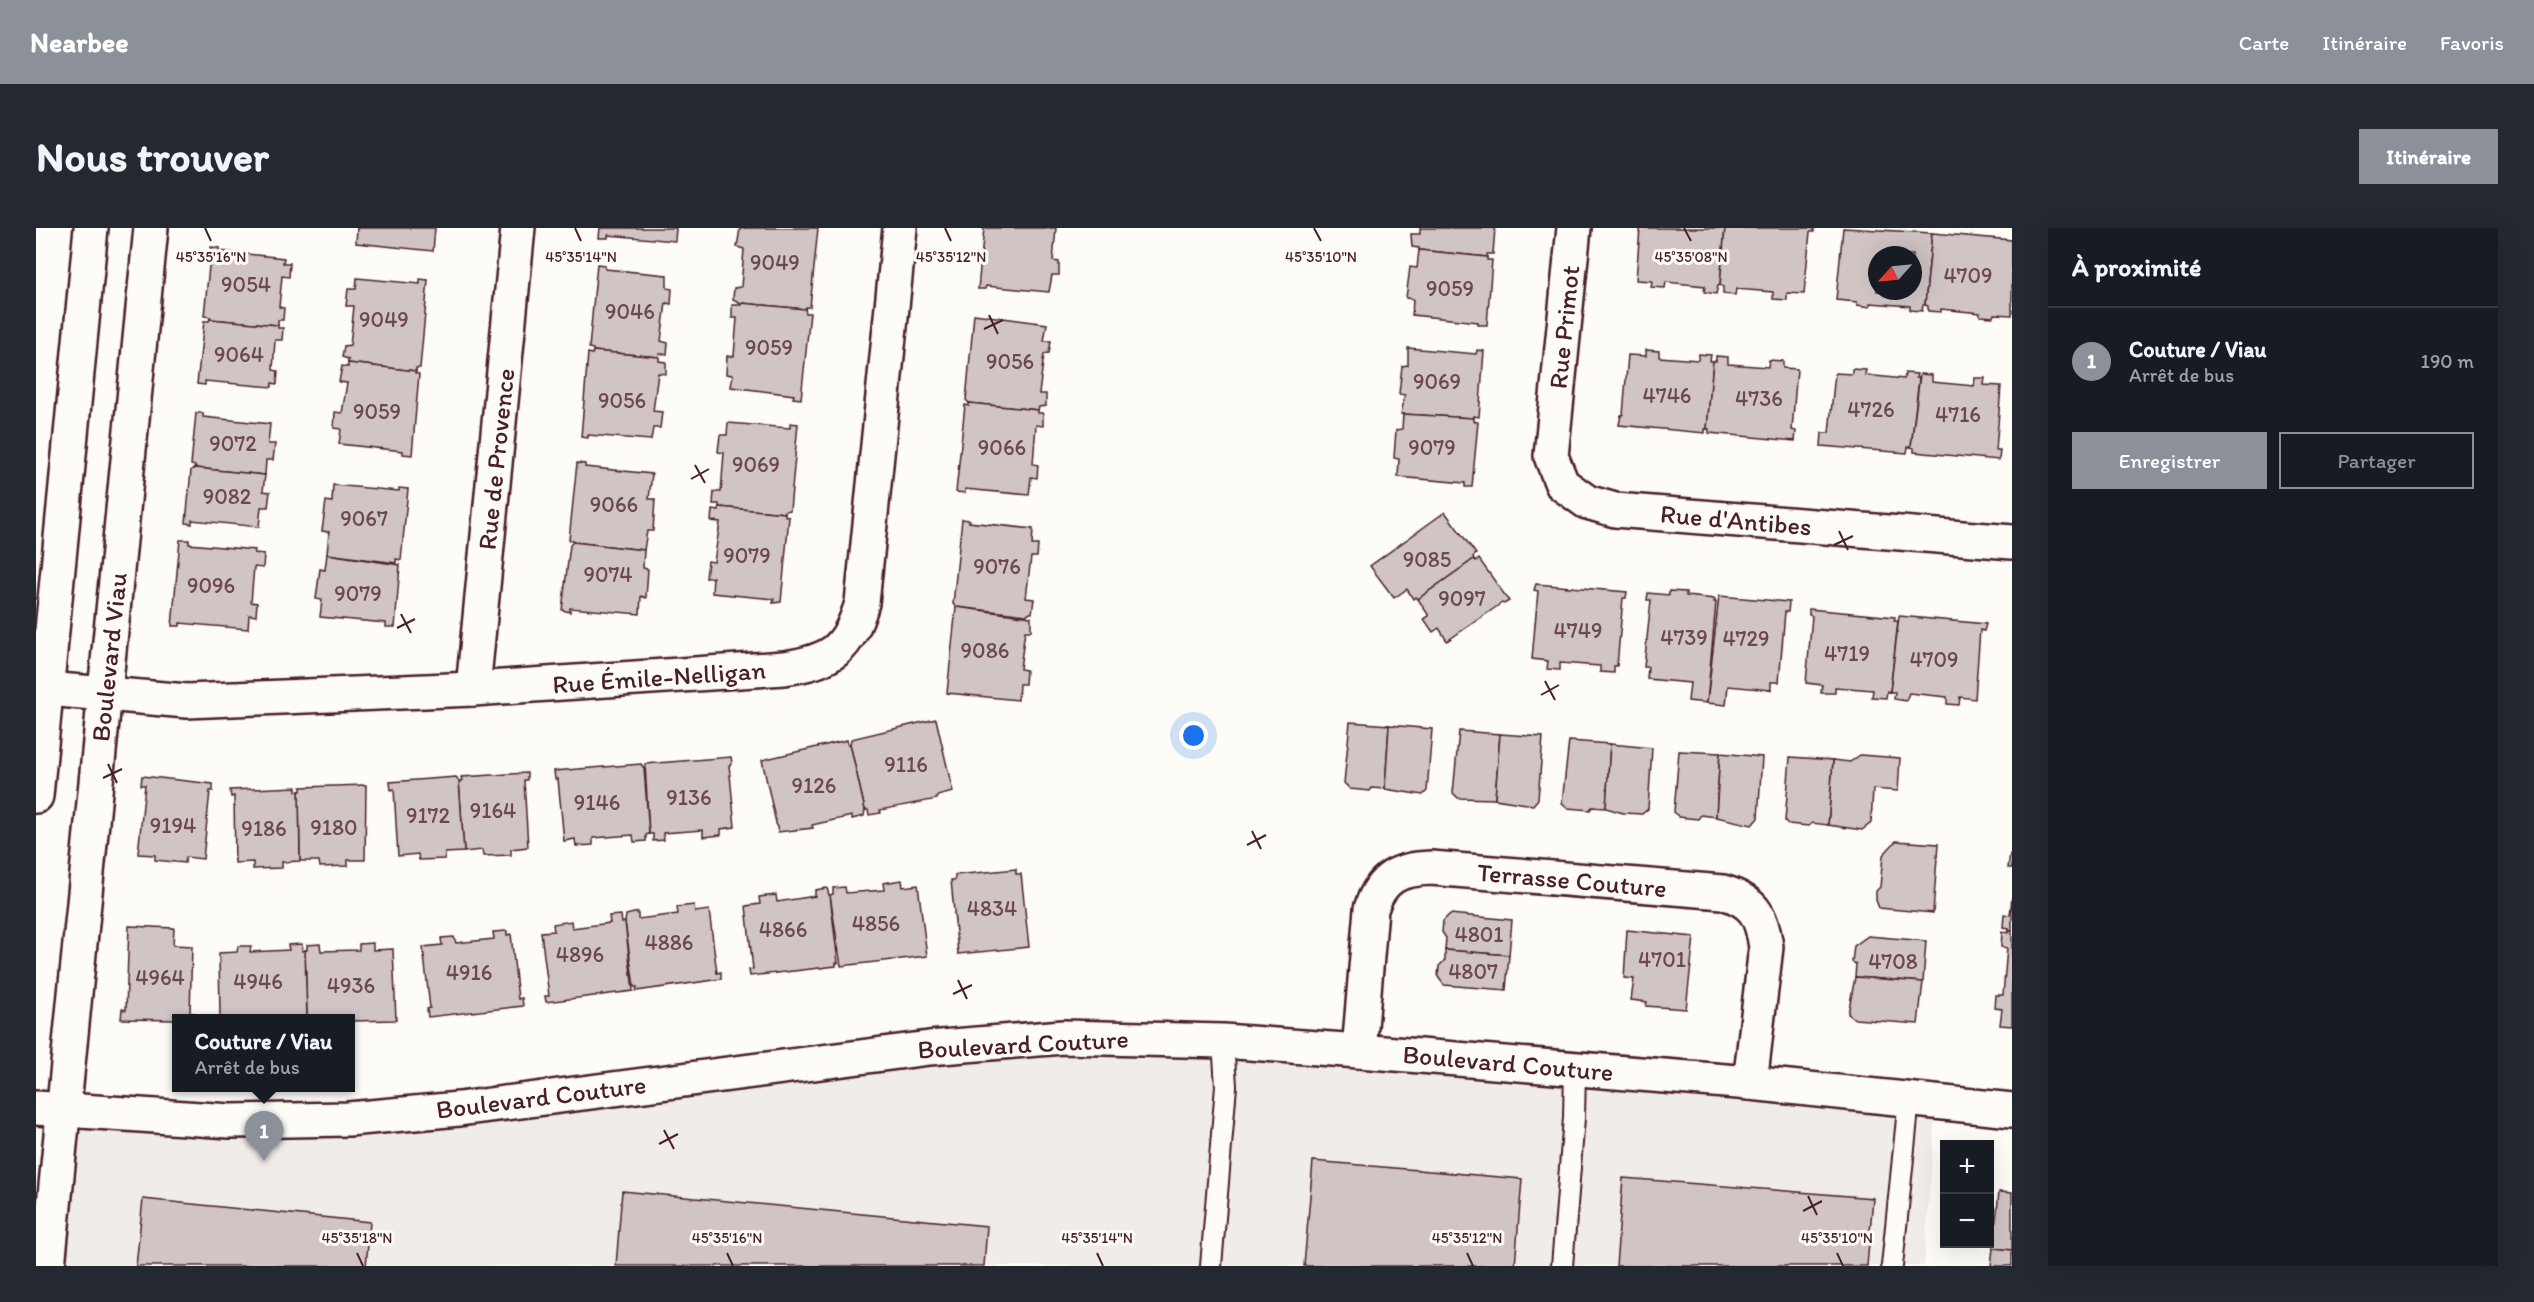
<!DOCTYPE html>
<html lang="fr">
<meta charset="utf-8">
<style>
:root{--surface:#171b24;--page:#242831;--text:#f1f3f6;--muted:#9ea1a6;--line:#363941;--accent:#8c9099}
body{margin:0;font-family:Itim,sans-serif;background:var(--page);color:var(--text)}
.controls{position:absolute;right:18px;bottom:18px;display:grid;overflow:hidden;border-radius:0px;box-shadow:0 6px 24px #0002}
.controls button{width:54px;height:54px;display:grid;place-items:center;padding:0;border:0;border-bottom:2px solid var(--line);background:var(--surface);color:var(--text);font:30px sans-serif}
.compass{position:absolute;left:1832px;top:18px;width:54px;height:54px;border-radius:50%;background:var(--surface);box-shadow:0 6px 24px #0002;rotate:243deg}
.you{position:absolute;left:1158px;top:508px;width:21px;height:21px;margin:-15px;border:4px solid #fff;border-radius:50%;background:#1a73e8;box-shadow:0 0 0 9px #1a73e833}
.badge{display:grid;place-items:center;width:39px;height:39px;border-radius:50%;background:var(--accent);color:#fff;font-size:20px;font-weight:700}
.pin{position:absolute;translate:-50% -50px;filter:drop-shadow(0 2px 3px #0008)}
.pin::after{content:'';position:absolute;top:32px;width:21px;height:18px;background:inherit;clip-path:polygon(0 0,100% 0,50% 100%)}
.popup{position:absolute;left:136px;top:786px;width:183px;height:78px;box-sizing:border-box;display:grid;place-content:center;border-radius:0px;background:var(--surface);filter:drop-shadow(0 2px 4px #0005);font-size:20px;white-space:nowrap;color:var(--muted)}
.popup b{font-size:22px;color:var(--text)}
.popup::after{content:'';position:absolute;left:50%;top:100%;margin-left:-12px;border:12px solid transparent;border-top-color:var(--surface)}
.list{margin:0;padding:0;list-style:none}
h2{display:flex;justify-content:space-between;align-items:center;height:78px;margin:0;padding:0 24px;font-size:26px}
h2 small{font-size:20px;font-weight:400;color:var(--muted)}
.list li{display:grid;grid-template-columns:39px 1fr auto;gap:18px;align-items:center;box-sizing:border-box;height:108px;padding:0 24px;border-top:2px solid var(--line)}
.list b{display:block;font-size:22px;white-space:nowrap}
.list p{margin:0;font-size:20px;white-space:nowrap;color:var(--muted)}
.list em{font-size:20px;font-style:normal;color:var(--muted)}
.actions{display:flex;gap:12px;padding:18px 24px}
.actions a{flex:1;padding:14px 0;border:2px solid var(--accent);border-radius:0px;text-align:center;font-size:21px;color:var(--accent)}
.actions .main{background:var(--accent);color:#fff}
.map{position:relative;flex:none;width:1976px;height:1038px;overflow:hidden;border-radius:0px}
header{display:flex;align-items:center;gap:36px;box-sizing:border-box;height:84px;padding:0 30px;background:var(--accent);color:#fff}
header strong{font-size:28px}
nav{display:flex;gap:33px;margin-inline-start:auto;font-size:21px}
.intro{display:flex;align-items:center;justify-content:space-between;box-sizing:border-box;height:144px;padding:0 36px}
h1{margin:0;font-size:42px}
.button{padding:15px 27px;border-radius:0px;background:var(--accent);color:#fff;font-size:21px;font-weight:700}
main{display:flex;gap:36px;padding:0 36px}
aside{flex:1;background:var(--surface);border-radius:0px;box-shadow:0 6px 24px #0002}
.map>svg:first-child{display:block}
.built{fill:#f0ece8}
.building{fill:#d0c5c4;stroke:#4a1f2b;stroke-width:1.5;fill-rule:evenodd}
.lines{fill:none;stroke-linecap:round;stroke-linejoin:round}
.lane-casing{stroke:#4a1f2b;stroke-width:24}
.street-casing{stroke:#4a1f2b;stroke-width:38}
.secondary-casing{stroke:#4a1f2b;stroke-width:38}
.lane{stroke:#fdfcf7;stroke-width:20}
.street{stroke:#fdfcf7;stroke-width:33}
.secondary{stroke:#fdfcf7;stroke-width:33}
.ticks{fill:none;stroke:#4a1f2b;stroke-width:2}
.labels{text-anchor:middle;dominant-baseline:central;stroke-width:6;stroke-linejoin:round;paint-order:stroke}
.number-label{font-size:22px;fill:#6c4851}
.street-label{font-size:26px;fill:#4a1f2b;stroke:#fdfcf7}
.ticks-label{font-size:15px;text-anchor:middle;fill:#4a1f2b;stroke:#fdfcf7;stroke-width:6;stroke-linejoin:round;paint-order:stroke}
</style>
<header>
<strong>Nearbee</strong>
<nav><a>Carte</a><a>Itinéraire</a><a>Favoris</a></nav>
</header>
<div class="intro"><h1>Nous trouver</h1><a class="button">Itinéraire</a></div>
<main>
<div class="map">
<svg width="1976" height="1038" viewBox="0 0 1976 1038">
<rect width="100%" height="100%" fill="#fdfcf7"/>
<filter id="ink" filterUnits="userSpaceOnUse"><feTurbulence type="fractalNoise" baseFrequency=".0167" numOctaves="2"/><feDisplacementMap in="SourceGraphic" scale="12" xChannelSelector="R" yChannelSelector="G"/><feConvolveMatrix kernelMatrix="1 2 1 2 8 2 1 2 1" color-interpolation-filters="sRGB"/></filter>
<g filter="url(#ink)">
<polygon class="built" points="1187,813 1900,873 1888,1038 11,1038 26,883 312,891"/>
<g class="building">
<polygon points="321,0 399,0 397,23 320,15"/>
<polygon points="564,0 640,0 639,13 572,7 572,10 563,10"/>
<polygon points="710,0 782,0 774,79 770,79 769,81 705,75 697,71 698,60 705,59 708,21 701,19 704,1"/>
<polygon points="948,0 1020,0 1017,33 1023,34 1023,47 1016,47 1013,64 950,58 949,61 942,61"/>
<polygon points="1384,0 1459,0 1457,26 1451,26 1451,29 1383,22 1383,20 1376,19 1375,6 1384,6"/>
<polygon points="1604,0 1689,0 1684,57 1682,58 1680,66 1668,64 1669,58 1630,54 1629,60 1615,59 1616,53 1600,52"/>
<polygon points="1689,0 1778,0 1778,4 1774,4 1768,66 1751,65 1751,72 1737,71 1737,64 1700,61 1699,67 1687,66 1687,59 1684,57"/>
<path d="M1807 0 1896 5 1889 77H1887L1886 83 1874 82V78L1834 75V79L1821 77V74L1800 72ZM1841 27H1877V63H1841Z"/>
<polygon points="1896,5 1976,12 1976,87 1958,86 1957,89 1944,88 1944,85 1905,81 1905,84 1892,83 1892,78 1889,77"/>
<polygon points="175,19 183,20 183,23 248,30 247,35 254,35 253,49 246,48 243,79 248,80 247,92 242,92 242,97 174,91 174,89 168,88"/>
<polygon points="1383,22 1451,29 1451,32 1456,32 1451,97 1442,97 1442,94 1376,87 1377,71 1370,70 1374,39 1381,40"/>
<polygon points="561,36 569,37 569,41 631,47 631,60 636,61 635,76 630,75 625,113 632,115 631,126 624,126 623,129 557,123 557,121 553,120"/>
<polygon points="321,50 384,56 384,51 392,52 384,140 380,140 380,143 312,135 312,131 306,129 308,118 314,117 318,78 310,78 312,61 320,61"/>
<polygon points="705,75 769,81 770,85 774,85 765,171 757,170 758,167 695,159 697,147 690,146 691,128 698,128 701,90 696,90 696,77 705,77"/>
<polygon points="938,86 1011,96 1008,113 1015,113 1013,125 1008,126 1003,166 1010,166 1010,178 1003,179 1002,182 933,175 930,172"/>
<polygon points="174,91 242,97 242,100 247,100 246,112 239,112 237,142 242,143 241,156 236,155 236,159 169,153 169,157 161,156 168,93 173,93"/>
<polygon points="1372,120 1440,126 1441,122 1448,123 1443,189 1437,188 1437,190 1365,186 1369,167 1363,166 1366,138 1372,137"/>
<polygon points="1610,122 1623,123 1623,129 1662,132 1663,126 1675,127 1674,133 1677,133 1671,201 1669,201 1669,205 1583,197 1585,187 1587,187 1592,127 1610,128"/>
<polygon points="557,123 623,129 623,133 630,134 630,146 622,145 617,183 626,184 624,200 617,200 615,212 552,207 552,210 545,209 552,125 556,126"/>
<polygon points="1680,128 1692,129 1692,136 1732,139 1733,132 1747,133 1747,140 1761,141 1756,202 1760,203 1759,213 1673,205 1673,201 1671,201 1677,133 1680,133"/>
<polygon points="312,135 380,143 379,145 383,146 376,227 367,226 367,223 303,216 305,201 298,200 299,184 306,185 311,155 303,154 306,138 312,139"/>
<polygon points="1816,141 1830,142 1829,147 1868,151 1869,145 1881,146 1880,150 1883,150 1875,219 1872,219 1871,225 1785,218 1786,205 1793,205 1799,145 1816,146"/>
<polygon points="1884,146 1896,147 1896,154 1938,158 1939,150 1949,150 1948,157 1965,158 1960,222 1964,222 1963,232 1878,224 1878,220 1875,219"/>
<polygon points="933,175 1002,182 1002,185 1007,185 1007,198 1000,197 997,236 1002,237 1001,250 995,249 993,267 929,261 929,265 920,264 929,177 933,178"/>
<polygon points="160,185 167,185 167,189 234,196 232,216 239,216 237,232 230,232 229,247 159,240 159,238 155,237"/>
<polygon points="1367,186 1437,190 1437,193 1442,194 1436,259 1429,259 1429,255 1362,249 1363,231 1358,230 1360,202 1366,201"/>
<polygon points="692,195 754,200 754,195 762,196 754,282 749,283 749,285 683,279 683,276 677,276 678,264 685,264 688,225 682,224 684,207 691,207"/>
<polygon points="541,235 549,236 549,239 616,246 613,271 619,271 617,303 611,303 608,322 537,314 537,312 533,312"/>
<polygon points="159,240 229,247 227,263 234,264 232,279 225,279 223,299 156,292 156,296 150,295 155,242"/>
<polygon points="297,257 363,263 363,260 372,261 365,332 360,331 360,335 291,326 293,304 286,303 290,273 296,274"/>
<polygon points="683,279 749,285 749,288 753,289 745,374 737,375 738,371 676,365 677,349 670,350 672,333 678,334 684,294 675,293 676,282 683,283"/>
<polygon points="1409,284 1440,326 1437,329 1438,331 1382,371 1380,369 1377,371 1371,361 1358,370 1334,338"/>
<polygon points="926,291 934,292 933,294 997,301 996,317 1002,317 1001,329 995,329 990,370 998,371 996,385 992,385 991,387 920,379 917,376"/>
<polygon points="144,312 153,312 153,316 219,322 218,325 228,326 227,340 218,339 215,374 221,375 220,388 213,387 212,401 144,395 144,398 136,398"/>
<polygon points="537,314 608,322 607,340 612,341 610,370 605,368 604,386 534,380 534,384 526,382 534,317"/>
<polygon points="291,326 364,337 359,399 350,399 350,395 284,389 286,372 280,371 284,341 289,342"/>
<polygon points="1438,331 1440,333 1443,331 1473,373 1468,376 1466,375 1411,413 1403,400 1397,404 1388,391 1393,388 1382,371"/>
<polygon points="1500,356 1591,364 1590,370 1587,370 1581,438 1578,438 1578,445 1564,444 1564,438 1524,435 1524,442 1511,441 1512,433 1496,431 1502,363 1498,362"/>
<polygon points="1633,363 1650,364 1650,368 1679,371 1678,374 1680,374 1671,475 1652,473 1654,455 1611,451 1612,439 1608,439 1615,372 1611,372 1612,365 1633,367"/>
<polygon points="1683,368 1753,374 1752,384 1749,384 1743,454 1735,454 1735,462 1692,458 1690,477 1671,475"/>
<polygon points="920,379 995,389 995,403 989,403 984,441 990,442 989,456 983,456 982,472 911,465"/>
<polygon points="1773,381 1859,389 1858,393 1862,393 1854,464 1851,463 1850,470 1836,469 1837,462 1799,459 1799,465 1785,465 1786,457 1770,455 1776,388 1773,387"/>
<polygon points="1863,388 1950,396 1948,403 1944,402 1939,471 1924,469 1923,477 1911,476 1911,469 1873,465 1870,473 1858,471 1859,464 1854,464"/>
<polygon points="900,491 917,564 901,568 901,571 844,582 845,585 833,587 832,582 829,582 814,516 815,511"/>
<polygon points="1314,494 1353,497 1349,561 1336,560 1334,563 1314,561 1308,555"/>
<polygon points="1353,497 1396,501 1391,563 1387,567 1349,561"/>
<polygon points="1423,503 1464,506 1459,571 1422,570 1417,565"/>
<polygon points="1464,506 1507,509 1502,571 1497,577 1459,571"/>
<polygon points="811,512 812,516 814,516 829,582 828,588 816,591 816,588 776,597 777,600 742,604 726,532"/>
<polygon points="1533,513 1574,516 1570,580 1556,579 1554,582 1532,580 1526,575"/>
<polygon points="1574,516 1616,520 1612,581 1606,586 1587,585 1570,580"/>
<polygon points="1643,523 1684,525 1680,589 1665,587 1662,591 1643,589 1638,584"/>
<polygon points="1684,525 1726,529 1722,590 1716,597 1680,589"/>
<polygon points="1824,527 1864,530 1862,563 1837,561 1835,595 1826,602 1792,597 1797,532 1814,534"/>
<polygon points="695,529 696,536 693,537 699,599 685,601 685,607 667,609 667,602 627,605 628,612 617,613 617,606 613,606 609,536"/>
<polygon points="1754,529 1797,532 1792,597 1776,595 1773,598 1752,596 1749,593"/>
<polygon points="605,536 608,540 613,606 610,607 610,613 598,614 597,607 557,610 557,617 540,618 539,611 528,613 522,551 519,551 518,543"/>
<polygon points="491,545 491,552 488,552 492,619 475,621 475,627 447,628 446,622 428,624 423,553 426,553 425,549"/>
<polygon points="106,548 177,556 177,563 174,563 167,631 150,629 149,635 119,632 119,627 102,626 109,557 105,557"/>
<polygon points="420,549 423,553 428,624 409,625 409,631 383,632 382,626 362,628 358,561 355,562 354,554"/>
<polygon points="330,557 329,632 312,632 312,638 284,639 283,633 264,633 263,563 265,563 265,559"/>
<polygon points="260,559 260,563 263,563 264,633 246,634 246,640 217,641 217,634 199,635 198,568 195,569 194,562"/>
<polygon points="1860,613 1902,616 1897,685 1843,680 1840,672 1840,663 1844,659 1847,627"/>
<polygon points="1974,626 1976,626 1976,640 1972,640"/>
<polygon points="980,641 980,646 985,646 993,719 922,726 915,652 919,652 919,647"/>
<polygon points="866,652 867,659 882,657 891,728 805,738 794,667 797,666 797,660 809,659 810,665 848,662 847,655"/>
<polygon points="791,660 793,667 794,667 802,735 800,735 800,738 714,748 713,742 717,741 710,678 724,676 723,669 740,667 741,674 779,668 779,662"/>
<polygon points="1976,669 1976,703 1973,703 1973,700 1967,699 1968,686 1974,687"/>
<polygon points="658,677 659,684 673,682 681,745 685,744 685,751 600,763 601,759 598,759 589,694 590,687 602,684 602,691 642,686 641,679"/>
<polygon points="1414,686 1476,692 1473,727 1409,722 1410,710 1406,704 1407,693"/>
<polygon points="585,687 586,695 589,694 597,763 510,774 509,768 513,768 505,704 518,703 517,696 535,693 536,700 574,695 573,688"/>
<polygon points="93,698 138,700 137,717 156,718 154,785 158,785 158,790 141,790 141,792 85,791 86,781 90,782"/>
<polygon points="1591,702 1658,709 1650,781 1610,778 1611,774 1595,772 1598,751 1588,750"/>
<polygon points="471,703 471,707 475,706 482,771 486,770 487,778 392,789 391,781 394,780 387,719 406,717 405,710 418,709 420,715 458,711 457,704"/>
<polygon points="1973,703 1976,703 1976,798 1964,797 1966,781 1959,780 1960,767 1967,767 1971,720 1965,719 1966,704 1973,705"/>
<polygon points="1832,708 1890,713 1887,754 1819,749 1820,736 1816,734 1818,718"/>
<polygon points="337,715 337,722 357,721 360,792 315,793 315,790 271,790 269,722 271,722 271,717 284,716 285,723 323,722 323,716"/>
<polygon points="266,716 266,723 269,722 271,790 181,790 184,787 183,725 201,724 202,718 215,718 214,724 253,722 252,717"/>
<polygon points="1409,722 1473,727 1470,762 1408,757 1402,749 1403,738 1409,732"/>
<polygon points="1819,749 1887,754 1882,796 1819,791 1812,786"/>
<polygon points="1277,933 1486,951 1479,1038 1268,1038"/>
<polygon points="1587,950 1837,970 1831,1038 1580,1038"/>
<polygon points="586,963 951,998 948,1038 580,1038"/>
<polygon points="1963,964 1976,965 1976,1022 1957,1020"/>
<polygon points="107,971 334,994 330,1038 100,1038"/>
<polygon points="1957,1020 1976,1022 1976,1038 1955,1038"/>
</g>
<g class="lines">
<g class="lane-casing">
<g id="lane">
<polyline points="1175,1038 1190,858 1187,813"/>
<polyline points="1526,1038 1538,890 1539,841"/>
<polyline points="1856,1038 1873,871"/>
</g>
</g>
<g class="street-casing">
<g id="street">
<polyline points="1538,0 1515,228 1526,256 1551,274 1579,282 1976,314"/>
<path d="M11 461 151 473 437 461 748 440C796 433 812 422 826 375L864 0"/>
<polyline points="437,461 482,0"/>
<path d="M1323 823 1335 681C1345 649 1363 641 1395 640L1687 664C1719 674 1725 687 1730 719L1714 855"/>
</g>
</g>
<g class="secondary-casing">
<g id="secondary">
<polyline points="0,568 55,0"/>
<polyline points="0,880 194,893 312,891 423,881 893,820 1027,809 1187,813 1323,823 1714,855 1976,882"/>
<polyline points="12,1038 115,0"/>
</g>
</g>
<use href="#lane" class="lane"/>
<use href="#street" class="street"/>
<use href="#secondary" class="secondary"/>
</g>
</g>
<path class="ticks" d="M169 0 175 13M539 0 545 13M909 0 915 13M1278 0 1285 13M1648 0 1655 13M953 87 962 106M948 101 967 92M659 237 669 255M655 251 673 241M1803 303 1812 322M1798 317 1817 308M365 386 375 405M361 400 379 391M1509 453 1519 472M1505 467 1523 457M72 536 81 555M67 550 86 541M1216 603 1225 621M1211 617 1230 607M922 752 931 771M917 766 936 757M628 902 638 921M623 916 642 906M1772 968 1781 987M1767 983 1786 973M321 1025 327 1038M691 1025 697 1038M1061 1025 1067 1038M1431 1025 1437 1038M1801 1025 1807 1038"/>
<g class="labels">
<g class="number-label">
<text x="739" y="34">9049</text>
<text x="1932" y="47">4709</text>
<text x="210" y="56">9054</text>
<text x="1414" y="60">9059</text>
<text x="594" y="83">9046</text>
<text x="348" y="91">9049</text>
<text x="733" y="119">9059</text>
<text x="203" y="126">9064</text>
<text x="974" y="133">9056</text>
<text x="1401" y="153">9069</text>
<text x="1631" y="167">4746</text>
<text x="1723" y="170">4736</text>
<text x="586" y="172">9056</text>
<text x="1835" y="181">4726</text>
<text x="341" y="183">9059</text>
<text x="1922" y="186">4716</text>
<text x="197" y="215">9072</text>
<text x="966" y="219">9066</text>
<text x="1396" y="219">9079</text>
<text x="720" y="236">9069</text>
<text x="191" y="268">9082</text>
<text x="578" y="276">9066</text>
<text x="328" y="290">9067</text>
<text x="711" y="327">9079</text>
<text x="1391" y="331">9085</text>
<text x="961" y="338">9076</text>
<text x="572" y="346">9074</text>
<text x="175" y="357">9096</text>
<text x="322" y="365">9079</text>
<text x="1426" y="370">9097</text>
<text x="1542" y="402">4749</text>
<text x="1648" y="409">4739</text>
<text x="1710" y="410">4729</text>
<text x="949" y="422">9086</text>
<text x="1811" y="425">4719</text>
<text x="1898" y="431">4709</text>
<text x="870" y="536">9116</text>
<text x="778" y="557">9126</text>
<text x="653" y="569">9136</text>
<text x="561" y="574">9146</text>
<text x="457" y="582">9164</text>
<text x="392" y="587">9172</text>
<text x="137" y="597">9194</text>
<text x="298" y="599">9180</text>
<text x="228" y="600">9186</text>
<text x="956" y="680">4834</text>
<text x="840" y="695">4856</text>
<text x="747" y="701">4866</text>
<text x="1443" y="706">4801</text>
<text x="633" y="714">4886</text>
<text x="544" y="726">4896</text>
<text x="1626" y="731">4701</text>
<text x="1857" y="733">4708</text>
<text x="1437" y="743">4807</text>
<text x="433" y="744">4916</text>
<text x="124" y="749">4964</text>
<text x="222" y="753">4946</text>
<text x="315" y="757">4936</text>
</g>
<g class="street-label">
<text transform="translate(1528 99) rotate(-84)">Rue Primot</text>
<text transform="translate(460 231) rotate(-84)">Rue de Provence</text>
<text transform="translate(1700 292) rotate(5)">Rue d'Antibes</text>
<text transform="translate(73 429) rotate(-84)">Boulevard Viau</text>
<text transform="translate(623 449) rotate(-4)">Rue Émile-Nelligan</text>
<text transform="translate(1536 652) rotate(5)">Terrasse Couture</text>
<text transform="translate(987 816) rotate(-3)">Boulevard Couture</text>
<text transform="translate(1472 835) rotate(5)">Boulevard Couture</text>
<text transform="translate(505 869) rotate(-7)">Boulevard Couture</text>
</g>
</g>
<g class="ticks-label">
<text x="175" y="34">45°35'16"N</text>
<text x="545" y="34">45°35'14"N</text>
<text x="915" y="34">45°35'12"N</text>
<text x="1285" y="34">45°35'10"N</text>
<text x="1655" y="34">45°35'08"N</text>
<text x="321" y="1015">45°35'18"N</text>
<text x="691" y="1015">45°35'16"N</text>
<text x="1061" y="1015">45°35'14"N</text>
<text x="1431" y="1015">45°35'12"N</text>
<text x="1801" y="1015">45°35'10"N</text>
</g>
</svg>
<div class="controls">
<button>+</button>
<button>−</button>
</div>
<svg class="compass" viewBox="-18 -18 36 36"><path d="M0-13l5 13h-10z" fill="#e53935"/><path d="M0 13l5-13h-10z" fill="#9ea1a6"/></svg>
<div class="you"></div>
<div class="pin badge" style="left:228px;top:933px">1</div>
<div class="popup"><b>Couture / Viau</b>Arrêt de bus</div>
</div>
<aside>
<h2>À proximité<small></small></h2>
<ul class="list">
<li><span class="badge">1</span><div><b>Couture / Viau</b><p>Arrêt de bus</p></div><em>190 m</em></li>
</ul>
<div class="actions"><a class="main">Enregistrer</a><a>Partager</a></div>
</aside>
</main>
